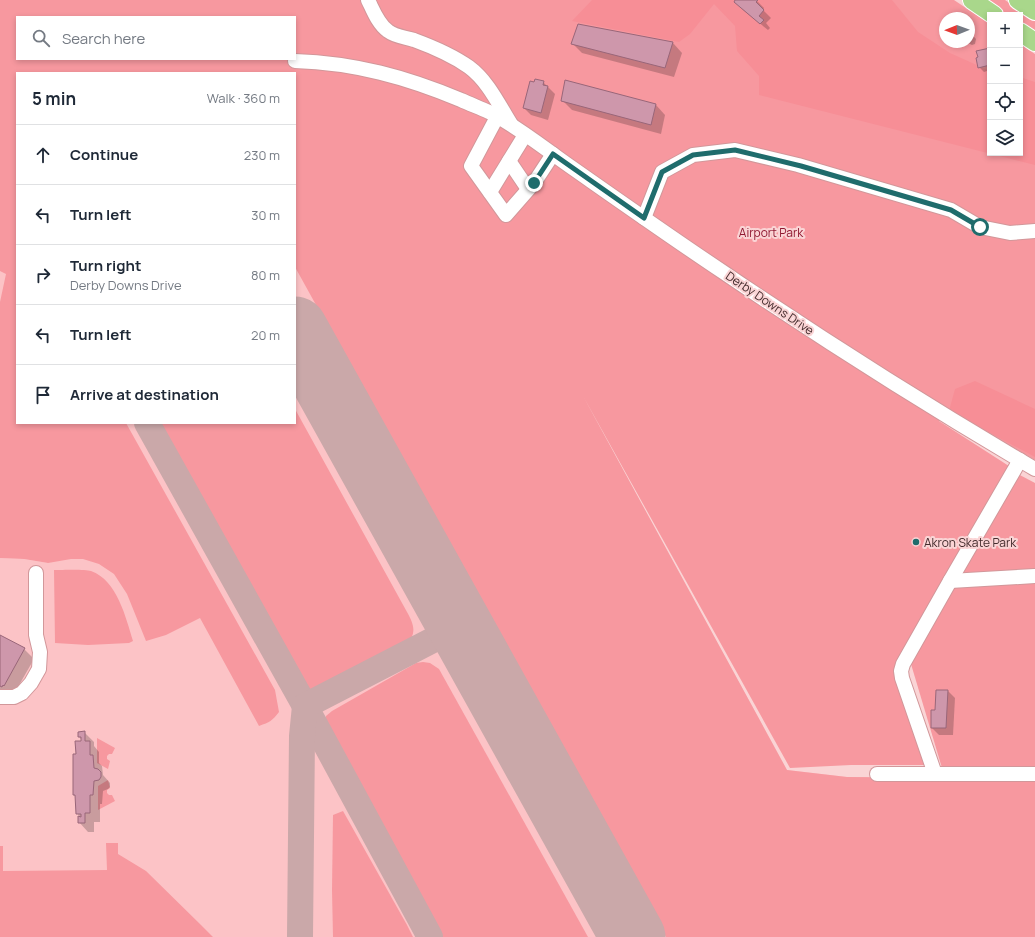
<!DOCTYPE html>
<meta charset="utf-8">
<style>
:root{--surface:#fff;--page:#f6f6f7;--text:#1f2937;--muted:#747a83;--line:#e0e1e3}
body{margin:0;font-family:Manrope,sans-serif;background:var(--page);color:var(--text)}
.controls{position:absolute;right:12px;top:12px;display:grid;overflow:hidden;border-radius:0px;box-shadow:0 2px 6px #0003}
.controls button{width:36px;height:36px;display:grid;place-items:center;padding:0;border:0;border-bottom:1px solid var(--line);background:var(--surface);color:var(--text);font:20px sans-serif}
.compass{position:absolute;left:939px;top:12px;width:36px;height:36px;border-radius:50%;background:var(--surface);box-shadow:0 2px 6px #0003;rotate:269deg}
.stop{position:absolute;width:12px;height:12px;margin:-9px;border:3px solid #1f6c6c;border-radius:50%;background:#fff}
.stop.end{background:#1f6c6c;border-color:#fff;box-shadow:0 1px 4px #0008}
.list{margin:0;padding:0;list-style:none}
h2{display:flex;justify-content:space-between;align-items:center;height:52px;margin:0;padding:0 16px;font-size:17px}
h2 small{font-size:13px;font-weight:400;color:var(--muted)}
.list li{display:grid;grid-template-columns:26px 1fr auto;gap:12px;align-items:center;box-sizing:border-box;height:60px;padding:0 16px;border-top:1px solid var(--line)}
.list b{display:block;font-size:15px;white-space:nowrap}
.list p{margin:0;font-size:13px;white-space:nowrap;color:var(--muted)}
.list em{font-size:13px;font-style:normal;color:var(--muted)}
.icon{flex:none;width:22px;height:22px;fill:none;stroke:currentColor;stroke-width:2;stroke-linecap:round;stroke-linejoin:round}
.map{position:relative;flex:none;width:1035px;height:937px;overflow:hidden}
.search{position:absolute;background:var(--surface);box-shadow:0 2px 6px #0003;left:16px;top:16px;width:280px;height:44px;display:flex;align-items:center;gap:10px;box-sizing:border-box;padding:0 14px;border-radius:0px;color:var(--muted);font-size:15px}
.panel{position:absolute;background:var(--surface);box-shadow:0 2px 6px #0003;left:16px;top:72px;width:280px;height:352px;border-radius:0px}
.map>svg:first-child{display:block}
.built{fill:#fcc3c6}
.green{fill:#f7989f;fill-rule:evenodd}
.forest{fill:#f78e96}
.shadow{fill:#0003}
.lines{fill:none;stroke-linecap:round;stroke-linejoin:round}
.taxiway{stroke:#caa8a9;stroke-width:26}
.runway{stroke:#caa8a9;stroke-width:65}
.building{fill:#ce97ab;stroke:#996679}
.minor-casing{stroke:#d2979a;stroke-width:16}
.major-casing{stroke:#fff;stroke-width:20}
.minor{stroke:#fff;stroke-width:14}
.major{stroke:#a9d78b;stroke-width:18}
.route{stroke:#1f6c6c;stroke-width:5}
.poi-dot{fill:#1f6c6c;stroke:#fad4d5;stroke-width:1.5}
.labels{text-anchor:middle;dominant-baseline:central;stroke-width:4;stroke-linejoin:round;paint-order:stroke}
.park-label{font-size:12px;fill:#901932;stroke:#fad4d5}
.street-label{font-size:12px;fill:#442c2d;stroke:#fad4d5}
.poi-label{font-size:12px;fill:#442c2d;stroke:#fad4d5;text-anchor:start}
</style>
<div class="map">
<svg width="1035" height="937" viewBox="0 0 1035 937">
<rect width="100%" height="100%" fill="#fad4d5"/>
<polygon class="built" points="0,0 17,17 17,423 295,423 295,93 501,247 787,770 847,777 1035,937 0,937 0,558 24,559 48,563 0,491"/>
<g class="green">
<path d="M0 0H954L990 24V153H1020V44L1035 54V460L950 411 939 421 1012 468 907 662V673L934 765H851L790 768 583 396 787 770 847 777 1035 778V937H666L295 267V73H17V423H126L275 690 279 712C272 721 270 722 259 726L200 618 166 635 146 641 127 594 114 574 99 564 83 559H71L48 563 24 559 0 558V302L6 274 0 271ZM17 17H295V59H17ZM945 18H969V42H945Z"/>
<polygon points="977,0 1005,0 1035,20 1035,38 1020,28 1020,15 1000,15"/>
<path d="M295 409 407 612C415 626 417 635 404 647L324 689 314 692 302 687 297 680 154 423H295Z"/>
<polygon points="1016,473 1035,483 1035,768 942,768 911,664"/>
<path d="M54 570C63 570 85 569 91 571 117 580 126 618 133 641L129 643 88 645 55 643Z"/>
<polygon points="423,662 430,663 439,669 588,937 436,937 323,731 326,716 332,711 416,663"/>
<polygon points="97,738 115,748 112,754 109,754 107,756 107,759 110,761 108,769 97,763"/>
<polygon points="108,780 110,788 107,790 107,793 109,795 112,795 115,801 98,810 98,786"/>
<polygon points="343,811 407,925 413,937 333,937 332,890 333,815"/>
<polygon points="106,843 118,843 118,854 146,871 201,925 213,937 0,937 0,846 3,846 3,871 107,870"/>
</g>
<g class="forest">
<polygon points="592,0 892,0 918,32 950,53 990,71 990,153 1020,153 1020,77 1035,82 1035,165 759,95 759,76 737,51 735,26 714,4 690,34 679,42 572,21"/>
<polygon points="975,381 1035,409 1035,457 949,411 955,389"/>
</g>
<g class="shadow">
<polygon points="737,0 756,0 764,8 763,10 771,18 766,23 770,28 768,30 742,9"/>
<polygon points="969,31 976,39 975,44 972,45 966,42 969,42"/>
<polygon points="673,43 682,53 674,77 582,53 573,44"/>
<polygon points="990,49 990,70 984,72 979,67"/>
<polygon points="543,82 555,94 548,120 531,115 524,108"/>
<polygon points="562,100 656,105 665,115 661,134 572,110"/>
<polygon points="0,636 24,649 34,659 14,694 0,692"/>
<polygon points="948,691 955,698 953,735 939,735 932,728 936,712"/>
<polygon points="84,732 94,742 94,746 99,752 99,763 102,766 103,775 110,783 110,787 108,789 103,791 102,804 100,804 100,822 94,822 94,832 88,832 79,822 81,818 77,813 76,797 74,795 77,756 82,742 82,740 79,737"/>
</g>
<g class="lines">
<g class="taxiway">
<polyline points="147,423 305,706 430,937"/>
<polyline points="300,937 302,736 305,706 460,626"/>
</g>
<polyline class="runway" points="295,329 633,937"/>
</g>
<g class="building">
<polygon points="735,0 758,0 756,2 764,10 759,16 764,20 760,24 734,2"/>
<polygon points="578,24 673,42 665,68 571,44"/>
<polygon points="990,48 990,65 978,68 976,58 978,57 976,51"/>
<polygon points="535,79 544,81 543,85 548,86 541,113 523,108 530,81 534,82"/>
<polygon points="565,80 656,104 651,125 561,101"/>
<polygon points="0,635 25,648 4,686 3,685 2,687 0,686"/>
<polygon points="936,690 948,690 946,728 931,728 931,710 935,710"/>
<polygon points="85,731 85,741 90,741 90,755 93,755 94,768 98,769 101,772 101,777 99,780 94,781 93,795 90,795 90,813 85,813 85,823 78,823 78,816 81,817 81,814 76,814 75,795 73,795 73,754 76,754 75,741 81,741 81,737 78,737 78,732"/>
</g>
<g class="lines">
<g class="minor-casing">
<g id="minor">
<path d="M368 0C373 10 378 24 388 31 396 37 405 37 414 40 433 47 452 55 469 67 488 81 499 105 511 124"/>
<path d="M295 61C355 63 406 77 461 100 470 104 480 108 489 112 517 126 545 149 571 167 621 202 672 238 723 272 825 341 929 407 1035 469"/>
<polyline points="497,117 471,166 506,215 534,183 553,154"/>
<polyline points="509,161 528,189"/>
<polyline points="490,192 525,135"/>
<polyline points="644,218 662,172 693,155 735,150 798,165 951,210 980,227 1010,233 1035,231"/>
<polyline points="950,581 1035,576"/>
<polyline points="0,697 14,697 22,693 31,683 39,669 40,652 36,635 36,573"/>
<polyline points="877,774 1035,774"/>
<polyline points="935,774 902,678 901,671 903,664 950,581 1020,460"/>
</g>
</g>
<g class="major-casing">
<g id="major">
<polyline points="972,0 994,15"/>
<polyline points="1018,0 1035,11"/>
<polyline points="1020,32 1035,42"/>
</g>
</g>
<use href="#minor" class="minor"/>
<use href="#major" class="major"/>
</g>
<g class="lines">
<polyline class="route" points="534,183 553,154 644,218 662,172 693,155 735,150 801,166 951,210 980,227"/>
</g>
<circle class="poi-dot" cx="916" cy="542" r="4"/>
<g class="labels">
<g class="park-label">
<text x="771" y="232">Airport Park</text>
</g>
<g class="street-label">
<text transform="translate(770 303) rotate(34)">Derby Downs Drive</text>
</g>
<g class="poi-label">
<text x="924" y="542">Akron Skate Park</text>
</g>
</g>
</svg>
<div class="controls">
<button>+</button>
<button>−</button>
<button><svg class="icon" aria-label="locate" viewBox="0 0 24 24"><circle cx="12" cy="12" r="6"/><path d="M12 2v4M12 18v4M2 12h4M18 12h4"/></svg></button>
<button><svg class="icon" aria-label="layers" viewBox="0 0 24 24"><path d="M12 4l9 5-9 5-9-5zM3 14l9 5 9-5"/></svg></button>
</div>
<svg class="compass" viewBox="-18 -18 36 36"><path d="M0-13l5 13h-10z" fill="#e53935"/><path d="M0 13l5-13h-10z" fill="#747a83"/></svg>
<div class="stop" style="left:980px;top:227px"></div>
<div class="stop end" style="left:534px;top:183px"></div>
<div class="search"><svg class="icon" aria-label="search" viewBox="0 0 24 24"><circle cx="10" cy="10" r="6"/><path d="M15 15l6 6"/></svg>Search here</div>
<section class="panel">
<h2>5 min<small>Walk · 360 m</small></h2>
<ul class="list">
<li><svg class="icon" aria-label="ahead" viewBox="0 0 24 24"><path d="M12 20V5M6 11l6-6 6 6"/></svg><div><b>Continue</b></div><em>230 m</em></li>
<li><svg class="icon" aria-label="left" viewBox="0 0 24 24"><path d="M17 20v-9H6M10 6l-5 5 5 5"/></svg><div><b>Turn left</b></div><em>30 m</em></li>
<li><svg class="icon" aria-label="right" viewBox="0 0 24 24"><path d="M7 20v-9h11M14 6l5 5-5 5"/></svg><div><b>Turn right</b><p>Derby Downs Drive</p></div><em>80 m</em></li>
<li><svg class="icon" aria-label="left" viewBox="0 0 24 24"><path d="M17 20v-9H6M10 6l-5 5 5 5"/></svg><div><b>Turn left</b></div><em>20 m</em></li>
<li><svg class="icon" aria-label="arrive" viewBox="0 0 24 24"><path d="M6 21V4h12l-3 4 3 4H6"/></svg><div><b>Arrive at destination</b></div></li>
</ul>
</section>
</div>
